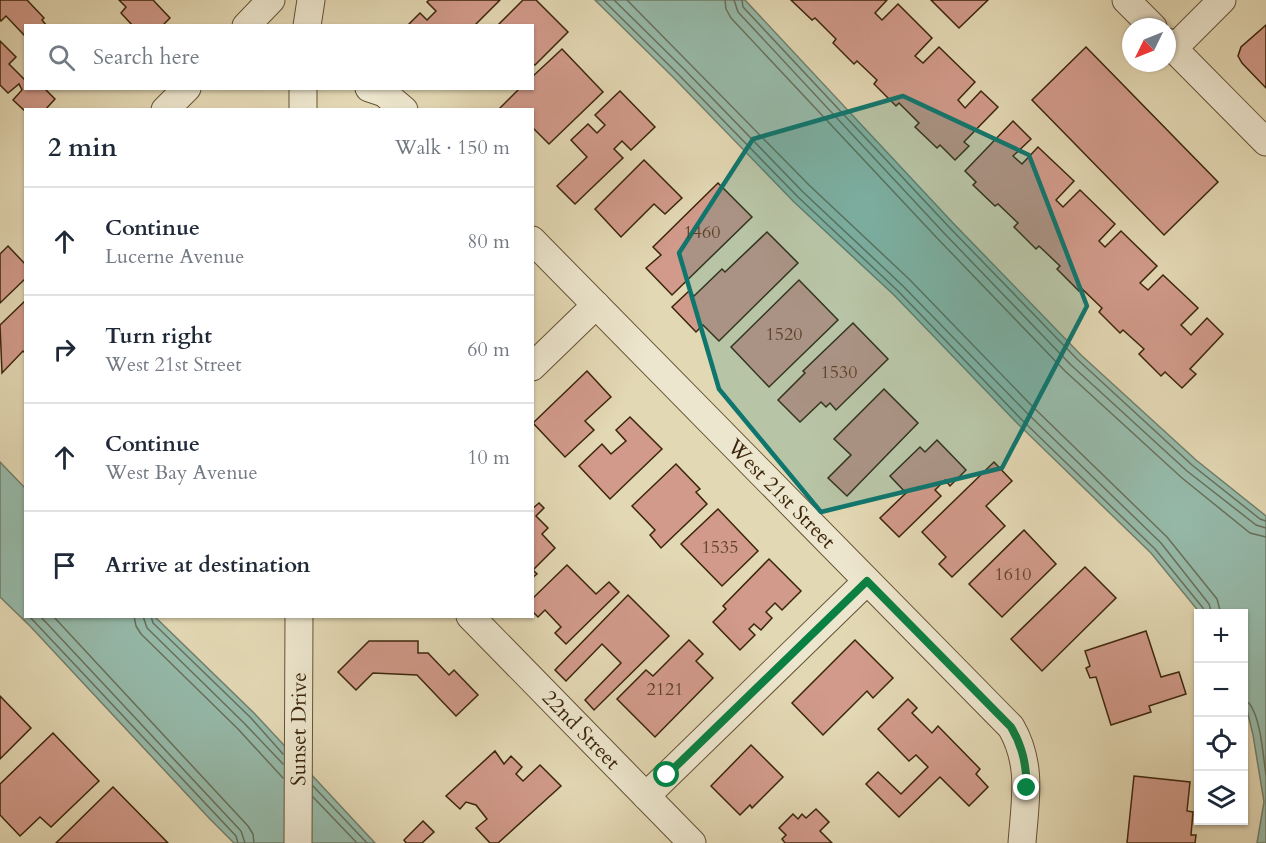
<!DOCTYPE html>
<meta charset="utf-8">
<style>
:root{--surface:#fff;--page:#f2f2f3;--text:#1f2937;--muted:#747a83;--line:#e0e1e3}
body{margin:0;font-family:Cardo,serif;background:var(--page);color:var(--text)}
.controls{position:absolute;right:18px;bottom:18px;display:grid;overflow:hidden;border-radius:0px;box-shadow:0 2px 4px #0004}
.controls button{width:54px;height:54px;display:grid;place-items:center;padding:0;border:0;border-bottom:2px solid var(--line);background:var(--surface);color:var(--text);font:30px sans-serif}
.compass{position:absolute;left:1122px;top:18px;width:54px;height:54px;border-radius:50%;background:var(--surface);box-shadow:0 2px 4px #0004;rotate:227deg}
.stop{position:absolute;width:18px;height:18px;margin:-14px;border:4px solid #0b8043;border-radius:50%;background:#fff}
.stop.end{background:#0b8043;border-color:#fff;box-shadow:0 2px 6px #0008}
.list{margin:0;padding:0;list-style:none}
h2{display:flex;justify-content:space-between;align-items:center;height:78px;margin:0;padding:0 24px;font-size:26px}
h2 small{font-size:20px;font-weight:400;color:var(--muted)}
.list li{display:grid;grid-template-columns:39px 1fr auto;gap:18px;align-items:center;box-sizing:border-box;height:108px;padding:0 24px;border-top:2px solid var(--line)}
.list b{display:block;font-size:22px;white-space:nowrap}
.list p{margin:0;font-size:20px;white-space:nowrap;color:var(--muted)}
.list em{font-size:20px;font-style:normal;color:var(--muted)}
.icon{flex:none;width:33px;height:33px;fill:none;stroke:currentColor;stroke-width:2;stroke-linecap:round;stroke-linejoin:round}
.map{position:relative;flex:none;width:1266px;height:843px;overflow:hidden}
.search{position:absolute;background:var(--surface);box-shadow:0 2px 4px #0004;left:24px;top:24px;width:510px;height:66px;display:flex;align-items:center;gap:15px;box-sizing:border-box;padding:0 21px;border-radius:0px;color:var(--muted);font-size:22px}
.panel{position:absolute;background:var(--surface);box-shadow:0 2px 4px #0004;left:24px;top:108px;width:510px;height:510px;border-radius:0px}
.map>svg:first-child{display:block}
.water{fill:#96baaa;stroke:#727e6a;stroke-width:1.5}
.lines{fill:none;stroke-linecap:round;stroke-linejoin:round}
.shore{stroke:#68705a;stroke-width:1.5}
.building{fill:#d19a8a;stroke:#3b250b;stroke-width:1.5}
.street-casing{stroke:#655235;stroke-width:29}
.street{stroke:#ede6ce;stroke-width:27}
.route{stroke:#0b8043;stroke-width:8}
.marked{fill:#0f766e;fill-opacity:0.2;stroke:#0f766e;stroke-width:4.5;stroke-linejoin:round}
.labels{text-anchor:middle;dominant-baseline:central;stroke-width:4.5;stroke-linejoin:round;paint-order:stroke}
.number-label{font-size:18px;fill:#60422b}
.street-label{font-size:21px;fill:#3b250b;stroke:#ede6ce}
</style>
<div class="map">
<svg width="1266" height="843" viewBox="0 0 1266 843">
<rect width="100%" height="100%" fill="#e3d8b4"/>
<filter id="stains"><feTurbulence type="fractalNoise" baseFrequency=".00333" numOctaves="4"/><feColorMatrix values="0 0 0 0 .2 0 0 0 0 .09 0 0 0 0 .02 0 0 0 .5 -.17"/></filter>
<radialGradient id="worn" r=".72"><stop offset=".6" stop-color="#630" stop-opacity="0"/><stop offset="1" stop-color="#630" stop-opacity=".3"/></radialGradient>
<g class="water">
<polygon points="595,0 745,0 953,223 1081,355 1196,460 1266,516 1266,843 1257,843 1264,802 1253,735 1244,698 1244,614 1200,613 1151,553 1017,423 894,295 794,202 674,78"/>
<polygon points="0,462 25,488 26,616 155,617 254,713 375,843 234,843 209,818 30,626 0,597"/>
</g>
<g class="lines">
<g class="shore">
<polyline points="603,0 678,74 798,197 898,291 1021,419 1155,549 1203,608 1205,614"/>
<polyline points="614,0 684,69 803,192 903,286 1027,413 1161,543 1209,604 1212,614"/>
<polyline points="627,0 809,185 909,279 1033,407 1167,537 1217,599 1221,614"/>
<polyline points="725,0 726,9 731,18 937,238 1065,371 1182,478 1250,533 1266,537"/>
<polyline points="734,0 738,12 943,232 1071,365 1187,471 1256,525 1266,528"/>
<polyline points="742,0 743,7 949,227 1077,359 1192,465 1260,519 1266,521"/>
<polyline points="29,616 236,836 238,843"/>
<polyline points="40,616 241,831 245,843"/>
<polyline points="53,616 248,826 253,834 254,843"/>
<polyline points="134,616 136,626 141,634 238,729 283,778"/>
<polyline points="143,616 147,628 244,723 283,764"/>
<polyline points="151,616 153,623 250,717 283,754"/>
<path d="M1244 702 1249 703C1261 718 1263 756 1266 775"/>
<polyline points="313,786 367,843"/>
<polyline points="313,797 357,843"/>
</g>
</g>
<g class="building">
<polygon points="0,0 27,0 44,18 42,20 47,26 26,26 26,37 6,16 1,21 0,19"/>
<polygon points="119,0 153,0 170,18 162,26 133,26 121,13 126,7"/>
<polygon points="429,0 500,0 474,26 407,26 420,13 427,20 436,11 427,2"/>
<polygon points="523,0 536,0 568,32 535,65 532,63 532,26 497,26"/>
<polygon points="791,0 887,0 875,13 882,20 898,4 932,38 915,56 923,63 939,47 975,82 958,100 965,108 981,91 998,107 964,142 969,146 955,160 940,145 937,148 915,127 919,123 899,103 896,106 874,84 877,80 857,61 854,64 833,43 836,39 815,18 812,20"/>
<polygon points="931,0 988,0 959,28"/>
<polygon points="1266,25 1266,88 1242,63 1238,56 1241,47"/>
<polygon points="0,41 16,57 9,64 26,81 26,88 44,88 55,99 45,110 26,110 26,112 13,100 22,90 19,84 8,93 0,85"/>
<polygon points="1086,47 1218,182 1164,235 1032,100"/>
<polygon points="562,49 603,92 549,144 532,127 532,110 498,110 520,88 532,88 532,77"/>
<polygon points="620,91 655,127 631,150 622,141 614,149 623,158 575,204 557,186 587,157 571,140 588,124 597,133 605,125 595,115"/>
<polygon points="1013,121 1031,139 1013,156 1022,164 1038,147 1074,181 1056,200 1063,207 1080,190 1115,224 1099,241 1105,247 1121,231 1157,266 1140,283 1148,290 1163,275 1198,308 1181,325 1191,335 1207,318 1223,334 1190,369 1196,374 1182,388 1165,372 1161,376 1139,354 1144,349 1123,330 1120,333 1099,312 1102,308 1081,288 1079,291 1057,269 1060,266 1039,246 1036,249 1014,227 1018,223 998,204 995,206 973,185 976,182 965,171"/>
<polygon points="644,160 682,198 665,214 654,204 621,237 595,209"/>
<polygon points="718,183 752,217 672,295 646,268 661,255 653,247"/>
<polygon points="767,232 798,263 719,341 703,325 696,332 672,307 689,291 694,296 722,269 725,272"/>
<polygon points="8,246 26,265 26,278 0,303 0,254"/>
<polygon points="799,280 838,320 769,387 731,347"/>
<polygon points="26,300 26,354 23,351 2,373 0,325"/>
<polygon points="853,323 888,359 836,410 830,403 826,407 821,402 800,422 778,400 805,373 803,371"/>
<polygon points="587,371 611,397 585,421 594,430 565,457 533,423"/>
<polygon points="884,389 918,423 847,496 828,478 851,455 834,439"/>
<polygon points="630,417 662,449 610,499 579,466 602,444 611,454 626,441 616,430"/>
<polygon points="937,440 966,470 950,486 945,480 935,490 941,496 899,537 880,518 906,493 890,476 920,447 925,452"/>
<polygon points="994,462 1012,481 986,506 1005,526 952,577 939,564 946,557 922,532"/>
<polygon points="676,464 700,489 696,492 707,504 661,548 650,535 655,530 632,506"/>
<polygon points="539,503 544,508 536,516 548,528 542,534 555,548 533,570 537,574 532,578 532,509"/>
<polygon points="718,509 758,551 722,586 681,544"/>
<polygon points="1024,530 1056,564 1002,617 969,584"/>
<polygon points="769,559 801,591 782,610 775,603 766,612 772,618 761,630 754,624 749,629 755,635 740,650 713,622 726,609 723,606"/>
<polygon points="567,565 596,594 609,582 619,592 566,644 555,633 561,627 545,610 538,617 532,611 532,599"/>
<polygon points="1085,567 1116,598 1042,671 1011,639"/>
<polygon points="628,595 669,636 594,710 585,700 621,663 602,644 566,681 555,670"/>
<polygon points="1146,631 1161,677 1179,672 1186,694 1149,706 1151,712 1111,725 1096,677 1090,678 1086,668 1090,666 1085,651"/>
<polygon points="689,640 703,654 696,661 713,678 655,737 617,699 646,670 653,676"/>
<polygon points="855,640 893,678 873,698 867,691 823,735 792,703"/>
<polygon points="369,641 418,641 418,653 428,653 449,675 454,670 478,695 456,716 417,675 373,673 356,690 338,672"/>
<polygon points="0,696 31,728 0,759"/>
<polygon points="908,699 917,708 912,713 932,733 938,726 980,769 976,774 988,787 969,806 940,777 899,817 866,784 878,772 901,794 928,767 916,755 909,761 878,729"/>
<polygon points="53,733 99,781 51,827 40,817 20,836 0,815 0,784"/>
<polygon points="751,745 783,777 752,808 750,805 740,815 711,786"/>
<polygon points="495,751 504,764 511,756 522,767 516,774 523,781 540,765 561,786 498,843 490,843 476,828 487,819 476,805 466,802 460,809 446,796"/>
<polygon points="1134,776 1190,782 1187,811 1193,812 1191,835 1196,835 1195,843 1127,843"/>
<polygon points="113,787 168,843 56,843"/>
<polygon points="816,809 829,822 820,831 832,843 785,843 782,839 786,835 779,828 793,814 798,819 802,814 806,818"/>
<polygon points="423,821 434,832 422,843 406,843 404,840"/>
</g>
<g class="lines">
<g class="street-casing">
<g id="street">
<polyline points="1126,0 1153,27"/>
<polyline points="246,26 271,0"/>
<polyline points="307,26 311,0"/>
<polyline points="1167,42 1266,142"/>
<polyline points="1174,48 1222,0"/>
<polyline points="369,88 384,93 404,110"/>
<polyline points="165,110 187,88"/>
<polyline points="303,110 303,88"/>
<path id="s1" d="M532 240 1011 727C1033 765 1025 801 1022 843"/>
<polyline points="532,367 596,305"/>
<path id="s2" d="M470 616 692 843"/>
<polyline points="646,796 867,581"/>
<path id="s3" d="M298 843 299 616"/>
</g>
</g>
<use href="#street" class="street"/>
</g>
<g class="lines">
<path class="route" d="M667 775 867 581 1011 727C1023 747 1026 765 1027 788"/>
</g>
<path class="marked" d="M903 96 1029 155 1087 306 1002 468 821 512 719 389 679 253 753 139Z"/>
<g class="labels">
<g class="number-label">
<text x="702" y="232">1460</text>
<text x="784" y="334">1520</text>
<text x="839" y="372">1530</text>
<text x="720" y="547">1535</text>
<text x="1013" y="574">1610</text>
<text x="665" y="689">2121</text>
</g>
<g class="street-label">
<text stroke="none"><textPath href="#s1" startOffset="356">West 21st Street</textPath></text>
<text stroke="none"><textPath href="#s3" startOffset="114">Sunset Drive</textPath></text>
<text stroke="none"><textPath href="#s2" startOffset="159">22nd Street</textPath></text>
</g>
</g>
<rect width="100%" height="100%" filter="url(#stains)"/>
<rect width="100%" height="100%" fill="url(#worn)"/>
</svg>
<div class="controls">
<button>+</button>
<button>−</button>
<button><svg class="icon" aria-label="locate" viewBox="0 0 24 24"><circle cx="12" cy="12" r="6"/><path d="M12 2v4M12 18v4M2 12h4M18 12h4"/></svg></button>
<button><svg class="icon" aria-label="layers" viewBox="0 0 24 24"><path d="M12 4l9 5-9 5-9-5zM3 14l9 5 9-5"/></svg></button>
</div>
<svg class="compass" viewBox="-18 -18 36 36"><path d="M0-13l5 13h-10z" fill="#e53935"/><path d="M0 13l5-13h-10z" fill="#747a83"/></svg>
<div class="stop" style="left:667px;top:775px"></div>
<div class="stop end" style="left:1027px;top:788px"></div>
<div class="search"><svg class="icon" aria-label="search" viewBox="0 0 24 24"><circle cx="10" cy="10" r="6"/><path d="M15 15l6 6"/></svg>Search here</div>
<section class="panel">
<h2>2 min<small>Walk · 150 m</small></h2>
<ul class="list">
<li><svg class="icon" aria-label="ahead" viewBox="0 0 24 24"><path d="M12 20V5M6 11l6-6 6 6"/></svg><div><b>Continue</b><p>Lucerne Avenue</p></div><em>80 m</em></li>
<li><svg class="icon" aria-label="right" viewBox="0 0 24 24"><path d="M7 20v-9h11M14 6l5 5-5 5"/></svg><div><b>Turn right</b><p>West 21st Street</p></div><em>60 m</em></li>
<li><svg class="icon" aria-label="ahead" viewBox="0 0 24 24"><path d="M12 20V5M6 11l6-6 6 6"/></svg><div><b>Continue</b><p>West Bay Avenue</p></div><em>10 m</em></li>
<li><svg class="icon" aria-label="arrive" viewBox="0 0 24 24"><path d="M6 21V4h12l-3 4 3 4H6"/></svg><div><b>Arrive at destination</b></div></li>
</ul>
</section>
</div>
